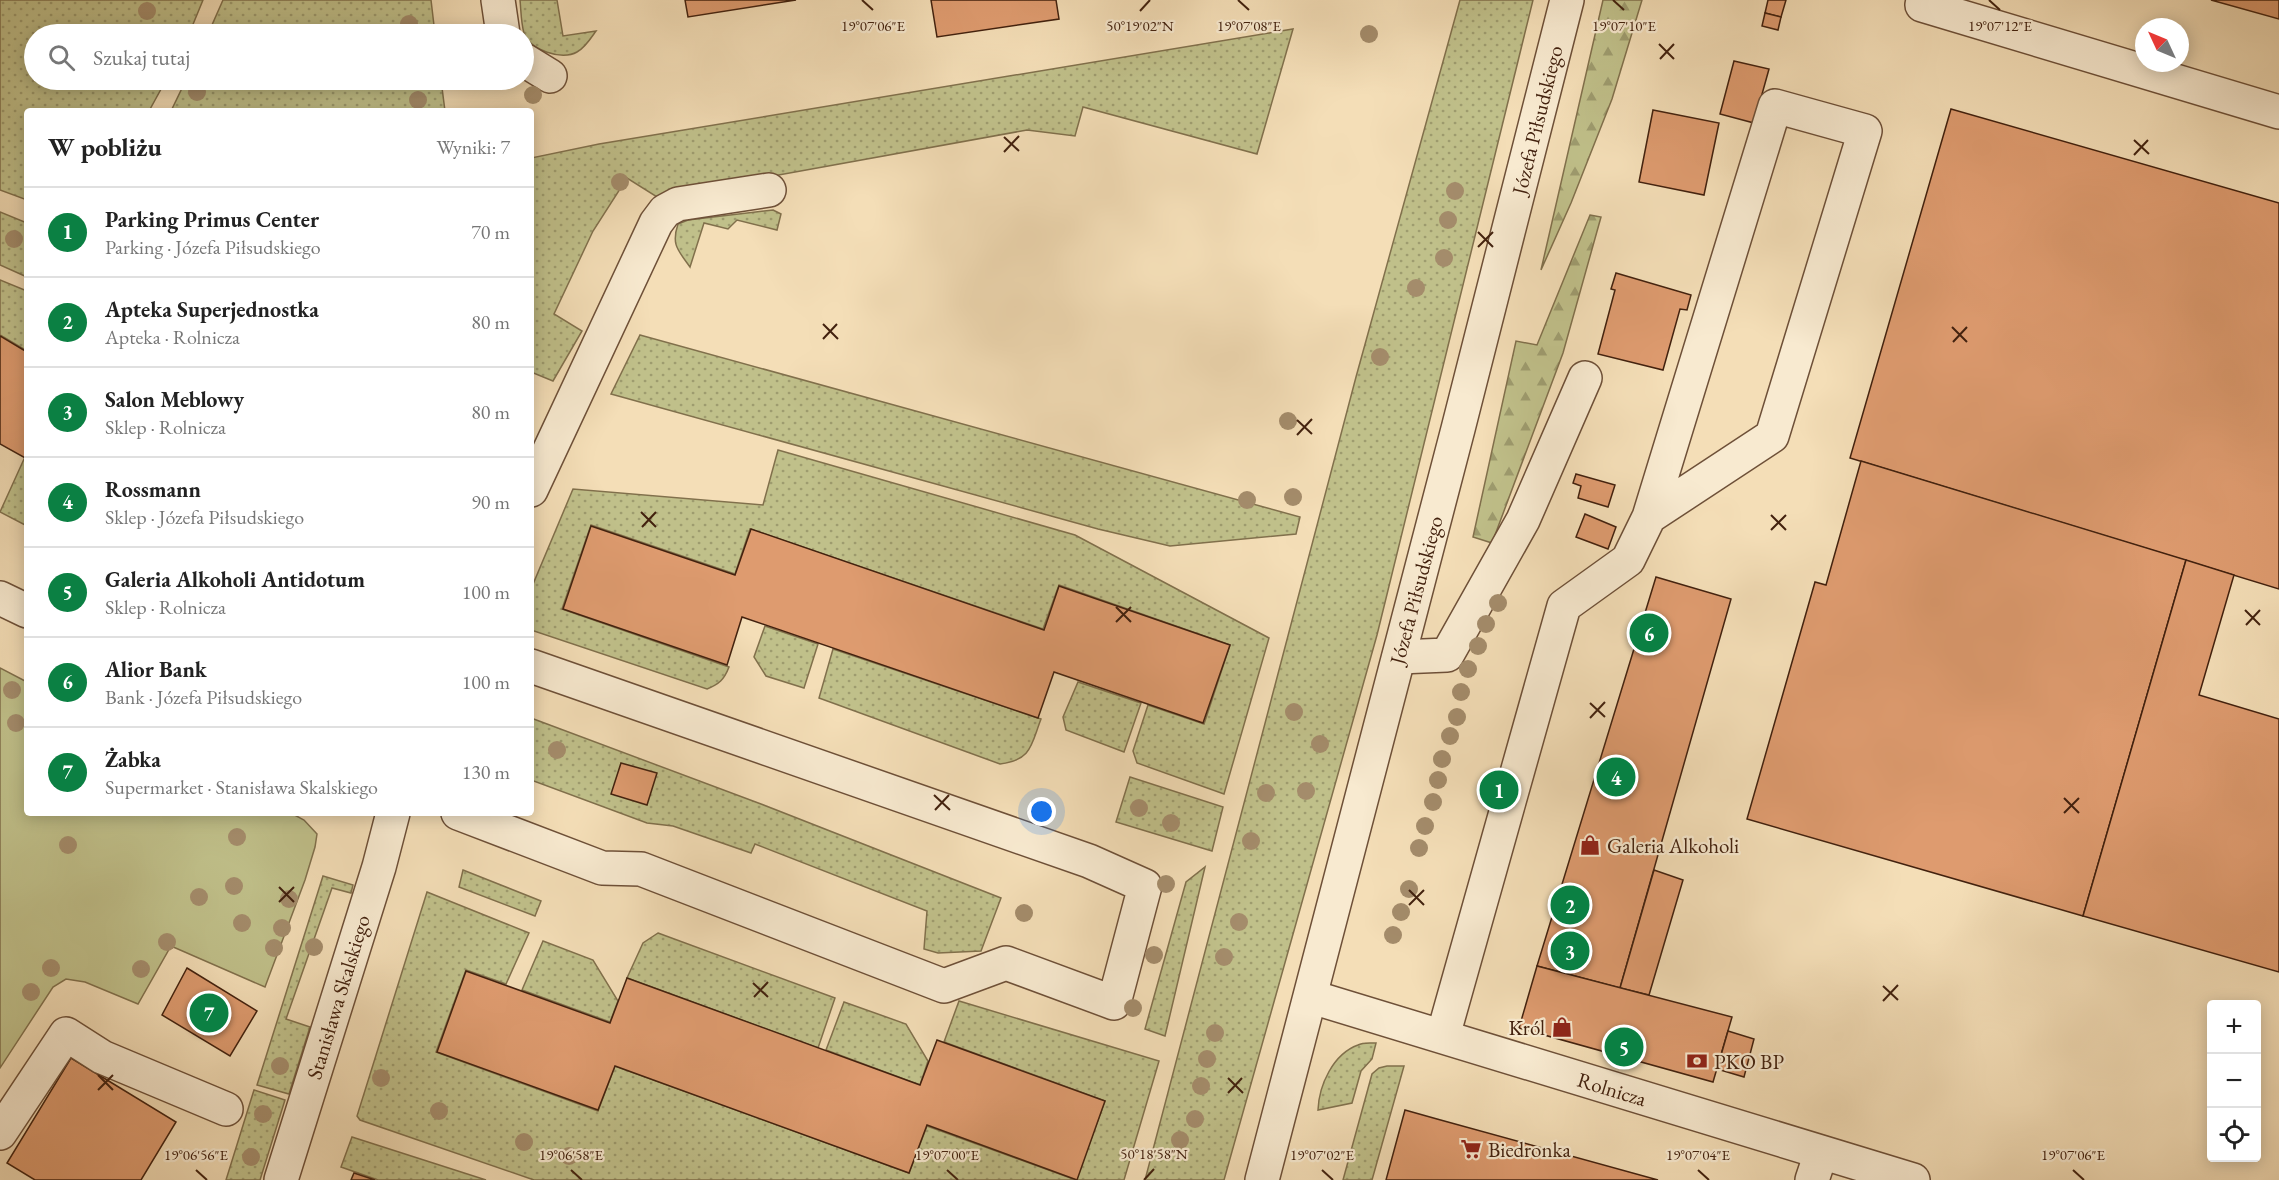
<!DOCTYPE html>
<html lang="pl">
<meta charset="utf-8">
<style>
:root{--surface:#fff;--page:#f6f6f6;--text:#222;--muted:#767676;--line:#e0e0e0;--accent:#0b8043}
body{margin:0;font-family:"EB Garamond",serif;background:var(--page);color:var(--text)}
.controls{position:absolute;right:18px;bottom:18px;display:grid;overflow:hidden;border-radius:6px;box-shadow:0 3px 15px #0003}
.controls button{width:54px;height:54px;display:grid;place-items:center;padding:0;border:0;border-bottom:2px solid var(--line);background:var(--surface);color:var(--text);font:30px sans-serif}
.compass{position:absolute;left:2135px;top:18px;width:54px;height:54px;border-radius:50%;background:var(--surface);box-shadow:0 3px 15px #0003;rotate:314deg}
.you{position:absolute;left:1042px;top:812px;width:21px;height:21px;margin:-15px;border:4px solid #fff;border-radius:50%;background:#1a73e8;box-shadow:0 0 0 9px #1a73e833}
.badge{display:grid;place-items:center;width:39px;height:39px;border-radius:50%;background:var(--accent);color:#fff;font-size:20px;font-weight:700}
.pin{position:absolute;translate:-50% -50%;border:3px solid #fff;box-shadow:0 2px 6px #0006}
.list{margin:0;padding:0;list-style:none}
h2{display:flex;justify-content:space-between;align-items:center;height:78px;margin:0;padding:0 24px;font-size:26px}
h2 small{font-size:20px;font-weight:400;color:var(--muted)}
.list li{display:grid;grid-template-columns:39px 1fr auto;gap:18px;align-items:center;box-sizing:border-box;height:90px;padding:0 24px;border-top:2px solid var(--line)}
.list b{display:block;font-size:22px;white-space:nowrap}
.list p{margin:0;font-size:20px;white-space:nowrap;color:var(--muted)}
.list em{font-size:20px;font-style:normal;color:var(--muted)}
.icon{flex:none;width:33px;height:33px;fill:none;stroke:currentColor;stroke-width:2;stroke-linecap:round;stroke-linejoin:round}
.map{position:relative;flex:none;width:2279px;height:1180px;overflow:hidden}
.search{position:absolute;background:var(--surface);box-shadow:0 3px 15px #0003;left:24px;top:24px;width:510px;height:66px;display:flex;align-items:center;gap:15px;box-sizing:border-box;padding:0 21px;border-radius:33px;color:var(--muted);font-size:22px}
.panel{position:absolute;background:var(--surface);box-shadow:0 3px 15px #0003;left:24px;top:108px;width:510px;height:708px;border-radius:6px}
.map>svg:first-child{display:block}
.grass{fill:url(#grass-dots);stroke:#81704c;stroke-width:1.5}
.forest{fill:url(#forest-firs);stroke:#81704c;stroke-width:1.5}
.park{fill:#c0c08a;stroke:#81704c;stroke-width:1.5}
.building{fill:#de9b6f;stroke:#42210e;stroke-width:1.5}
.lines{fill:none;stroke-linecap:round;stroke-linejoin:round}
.minor-casing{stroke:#6e5038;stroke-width:36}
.minor{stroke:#f8ead0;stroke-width:33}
.tree{fill:#a48c6b}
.ticks{fill:none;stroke:#42210e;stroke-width:2}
.labels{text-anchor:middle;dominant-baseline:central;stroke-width:4.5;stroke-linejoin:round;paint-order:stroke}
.street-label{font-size:21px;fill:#42210e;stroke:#f8ead0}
.poi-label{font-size:21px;fill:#42210e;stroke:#f8ead0;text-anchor:start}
.ticks-label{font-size:15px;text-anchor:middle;fill:#42210e;stroke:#f8ead0;stroke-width:4.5;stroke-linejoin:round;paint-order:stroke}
</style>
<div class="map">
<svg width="2279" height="1180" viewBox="0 0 2279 1180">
<defs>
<pattern id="grass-dots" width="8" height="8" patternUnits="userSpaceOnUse" patternTransform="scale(1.5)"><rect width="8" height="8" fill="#c0c08a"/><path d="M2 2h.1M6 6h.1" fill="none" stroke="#9e9c6f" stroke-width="1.8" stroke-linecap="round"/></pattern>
<pattern id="forest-firs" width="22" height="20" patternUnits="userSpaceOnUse" patternTransform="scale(1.5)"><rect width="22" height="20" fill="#c0c08a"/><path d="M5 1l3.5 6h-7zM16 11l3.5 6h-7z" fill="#9e9c6f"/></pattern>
</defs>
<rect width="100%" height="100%" fill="#f4deb7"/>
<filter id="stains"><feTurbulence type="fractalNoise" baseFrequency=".00333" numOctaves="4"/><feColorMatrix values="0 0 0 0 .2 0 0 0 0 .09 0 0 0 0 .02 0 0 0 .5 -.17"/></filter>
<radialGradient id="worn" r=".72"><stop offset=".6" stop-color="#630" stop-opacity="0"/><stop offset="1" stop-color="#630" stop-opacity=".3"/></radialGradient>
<g class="grass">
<polygon points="0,0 203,0 189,34 34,34 34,80 166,80 149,111 27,111 27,200 0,190"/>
<polygon points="223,0 431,0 435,34 208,34"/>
<path d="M520 0H557L563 36 596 31C591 38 585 48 577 52 562 61 530 50 524 33 521 23 521 10 520 0Z"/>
<polygon points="1460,0 1533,0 1377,635 1224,1180 1145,1180 1356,377"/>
<polygon points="1293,29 1257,154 1083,107 1075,136 1027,130 657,197 627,178 593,231 554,314 582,331 553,381 531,372 531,158 599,144"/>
<polygon points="186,80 441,80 445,111 171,111"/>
<path d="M773 210 781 214 777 230 737 220 728 229 704 223 690 267C678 250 671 245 678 224L688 220Z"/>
<polygon points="0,212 27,223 27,277 0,265"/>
<polygon points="0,280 27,291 27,351 0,335"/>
<polygon points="640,335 1300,517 1296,534 1170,546 1098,529 611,394"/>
<path d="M778 450 1075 535 1269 638 1224 794 1137 763 1133 751 1148 705 1204 724 1230 645 1059 585 1043 629 750 529 735 574 591 525 562 609 729 667C724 680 719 684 707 689L531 630V589L573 489 763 505Z"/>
<polygon points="24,459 27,461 27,526 0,512"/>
<polygon points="765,626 818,644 804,688 766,676 754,657"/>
<path d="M833 649 1041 719C1031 745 1032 760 1000 764L819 698Z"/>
<polygon points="1078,682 1141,703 1124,752 1066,730 1063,717"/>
<polygon points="531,718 761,804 1001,898 981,951 938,953 924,949 927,911 755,844 751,853 673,826 647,823 531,780"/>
<polygon points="1130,777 1223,807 1212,851 1116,822"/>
<polygon points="1205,867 1165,1036 1145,1029 1186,882"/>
<polygon points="463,870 541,901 535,916 459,887"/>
<polygon points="323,876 353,885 351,893 332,888 286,1019 310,1027 289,1094 257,1085"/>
<polygon points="427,892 529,933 506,984 466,970 436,1052 598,1111 615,1066 909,1173 927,1126 1076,1180 1105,1101 944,1042 959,1001 1159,1061 1124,1180 534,1180 360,1120 357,1116"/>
<polygon points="658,933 835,998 818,1048 627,978 643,943"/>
<polygon points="543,941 593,960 618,1001 610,1022 522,990"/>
<polygon points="844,1002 906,1024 928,1061 920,1085 826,1050"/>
<path d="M1376 1043 1372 1059 1361 1071 1352 1103 1318 1110C1319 1085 1333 1054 1358 1045 1363 1042 1370 1043 1376 1043Z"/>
<polygon points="1387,1066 1404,1066 1372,1180 1343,1180 1372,1074 1379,1068"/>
<polygon points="254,1090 285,1100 260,1180 226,1180"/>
<polygon points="352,1137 486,1180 378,1180 341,1167"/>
</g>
<g class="forest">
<polygon points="1603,0 1642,0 1612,99 1571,203 1541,270"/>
<polygon points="1590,215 1601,217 1563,353 1492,543 1473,537 1516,341 1537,345"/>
</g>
<polygon class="park" points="0,668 27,682 27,813 291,813 304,820 317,834 315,847 305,880 265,987 171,946 138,1004 85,982 66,979 53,987 0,1068"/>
<g class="building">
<polygon points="685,0 796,0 688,17"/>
<polygon points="931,0 1056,0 1059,19 937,37"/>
<polygon points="1768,0 1786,0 1781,17 1765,13"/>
<polygon points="2211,0 2279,0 2279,19"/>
<polygon points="1765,13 1781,17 1778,30 1762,26"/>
<polygon points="1734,61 1769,69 1754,123 1720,114"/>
<polygon points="1951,109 2279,203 2279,589 1850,458"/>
<polygon points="1653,110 1719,123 1704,195 1639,182"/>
<polygon points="1616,273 1691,295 1687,310 1680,309 1663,370 1598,354 1615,290 1611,289"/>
<polygon points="0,336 27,352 27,459 0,444"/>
<polygon points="1861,461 2186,560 2083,916 1747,819 1815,582 1826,585"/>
<polygon points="1576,474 1615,485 1608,507 1578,498 1581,486 1573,483"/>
<polygon points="1585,514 1616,527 1608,549 1576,537"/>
<polygon points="591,526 735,575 751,529 1044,630 1059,586 1230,645 1203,723 1054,672 1038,718 742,617 727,665 563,609"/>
<polygon points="2186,560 2234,575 2199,695 2279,719 2279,972 2083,916"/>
<polygon points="1656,577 1731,599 1620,988 1537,966"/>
<polygon points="621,763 657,773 647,805 611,794"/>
<polygon points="1654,870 1683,880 1649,995 1620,988"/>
<polygon points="1537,966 1732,1017 1713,1082 1519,1028"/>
<polygon points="187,968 257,1011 230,1056 162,1015"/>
<polygon points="466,971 610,1023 627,978 920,1085 937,1040 1105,1101 1077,1180 927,1125 909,1173 615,1066 598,1110 437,1052"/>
<polygon points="1728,1031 1754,1039 1744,1077 1717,1069"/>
<polygon points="71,1058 176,1122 141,1180 35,1180 7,1163"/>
<polygon points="1405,1110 1437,1119 1658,1180 1386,1180"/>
<polygon points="354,1173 375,1180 351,1180"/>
</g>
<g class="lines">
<g class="minor-casing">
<g id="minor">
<polyline points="498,0 503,34"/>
<polyline points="1923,0 1922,5 2279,112"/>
<polyline points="524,60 550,76"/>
<polyline points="531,490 656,223 665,211 678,204 769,190"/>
<polyline points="0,598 27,611"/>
<polyline points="1399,657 1447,655 1523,520 1585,378"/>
<polyline points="458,813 602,868 641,869 944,986 1006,963 1114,1003 1145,886 1089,861 531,666"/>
<polyline points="1312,997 1913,1180"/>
<polyline points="1443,1036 1564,606 1628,560 1649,517 1775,106 1865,131 1772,436 1649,517"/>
<polyline points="0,1133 66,1034 102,1057 226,1109"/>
<polyline points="281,1180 379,867 393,813"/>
<polyline points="1262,1180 1458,429 1567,0"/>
<polyline points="1812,1180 1821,1153"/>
</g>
</g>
<use href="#minor" class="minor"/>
</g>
<g class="tree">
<circle cx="147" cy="11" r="9"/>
<circle cx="409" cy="24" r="9"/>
<circle cx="1369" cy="34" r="9"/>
<circle cx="197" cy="92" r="9"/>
<circle cx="533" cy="95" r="9"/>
<circle cx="418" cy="100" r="9"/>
<circle cx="620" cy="182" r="9"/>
<circle cx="1455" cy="191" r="9"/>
<circle cx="1448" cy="220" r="9"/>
<circle cx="14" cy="239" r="9"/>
<circle cx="1444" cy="258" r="9"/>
<circle cx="1416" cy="288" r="9"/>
<circle cx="1380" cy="357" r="9"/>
<circle cx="1288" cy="421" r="9"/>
<circle cx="1293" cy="497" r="9"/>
<circle cx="1247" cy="500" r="9"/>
<circle cx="1498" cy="603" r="9"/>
<circle cx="1486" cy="624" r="9"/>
<circle cx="1478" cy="646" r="9"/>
<circle cx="1468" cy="669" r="9"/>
<circle cx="12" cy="690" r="9"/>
<circle cx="1461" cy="692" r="9"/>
<circle cx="1294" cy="712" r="9"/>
<circle cx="1457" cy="717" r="9"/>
<circle cx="16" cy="723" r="9"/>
<circle cx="1450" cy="736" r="9"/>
<circle cx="1320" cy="744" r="9"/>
<circle cx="557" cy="750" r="9"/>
<circle cx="1442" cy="759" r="9"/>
<circle cx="1438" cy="780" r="9"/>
<circle cx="1306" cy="791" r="9"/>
<circle cx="1266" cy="793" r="9"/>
<circle cx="1433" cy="802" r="9"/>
<circle cx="1139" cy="808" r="9"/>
<circle cx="1171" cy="823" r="9"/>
<circle cx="1425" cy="826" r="9"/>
<circle cx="237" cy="837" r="9"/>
<circle cx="1251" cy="841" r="9"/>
<circle cx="68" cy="845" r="9"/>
<circle cx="1419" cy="848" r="9"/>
<circle cx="1166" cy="884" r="9"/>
<circle cx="234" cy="886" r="9"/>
<circle cx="1409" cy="889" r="9"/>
<circle cx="199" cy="897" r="9"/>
<circle cx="289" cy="899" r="9"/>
<circle cx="1401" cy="912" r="9"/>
<circle cx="1024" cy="913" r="9"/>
<circle cx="1239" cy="922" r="9"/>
<circle cx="242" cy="923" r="9"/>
<circle cx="282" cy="928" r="9"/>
<circle cx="1393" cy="935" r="9"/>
<circle cx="167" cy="942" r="9"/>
<circle cx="314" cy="947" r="9"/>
<circle cx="274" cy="948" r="9"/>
<circle cx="1154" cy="955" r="9"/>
<circle cx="1224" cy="957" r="9"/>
<circle cx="51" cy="968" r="9"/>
<circle cx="141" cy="969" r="9"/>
<circle cx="31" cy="992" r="9"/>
<circle cx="1133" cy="1008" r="9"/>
<circle cx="1215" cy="1033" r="9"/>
<circle cx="1207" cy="1059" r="9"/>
<circle cx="280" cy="1066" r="9"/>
<circle cx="381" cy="1078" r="9"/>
<circle cx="1201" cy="1086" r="9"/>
<circle cx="439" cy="1111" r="9"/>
<circle cx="263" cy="1114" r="9"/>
<circle cx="1195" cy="1119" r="9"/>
<circle cx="1180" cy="1140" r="9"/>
<circle cx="524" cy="1142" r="9"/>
<circle cx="569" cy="1156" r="9"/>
<circle cx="251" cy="1157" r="9"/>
</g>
<path class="ticks" d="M862 0 873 10M1238 0 1249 10M1613 0 1624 10M1989 0 2000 10M1140 11 1150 0M1659 44 1674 59M1660 59 1674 44M1004 137 1019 151M2134 140 2149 154M1004 152 1019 136M2134 155 2148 140M1478 232 1493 247M1478 247 1493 232M823 324 838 339M1952 327 1967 342M823 339 837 324M1953 342 1967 327M1297 420 1312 434M1297 435 1312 419M641 512 656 527M1771 515 1786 530M642 527 656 512M1771 530 1786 515M1116 607 1131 622M2245 610 2260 625M1116 622 1131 607M2246 625 2260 610M1590 703 1605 717M1590 718 1605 702M934 795 950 810M2064 798 2079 813M935 810 949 795M2064 813 2079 798M279 887 294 902M1409 890 1424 905M279 902 294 887M1409 905 1424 890M753 983 768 997M1883 986 1898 1000M754 997 768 982M1883 1001 1898 985M98 1075 113 1090M1228 1078 1243 1093M98 1090 113 1075M1228 1093 1242 1078M196 1170 207 1180M571 1170 582 1180M947 1170 958 1180M1322 1170 1333 1180M1698 1170 1709 1180M2073 1170 2084 1180M1144 1180 1154 1169"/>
<defs>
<g id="shop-bare" transform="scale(1.62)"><path d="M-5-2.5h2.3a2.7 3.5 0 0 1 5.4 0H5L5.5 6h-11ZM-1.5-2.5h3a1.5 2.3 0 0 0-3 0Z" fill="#8f2418" stroke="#f8ead0" stroke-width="2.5" paint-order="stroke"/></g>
<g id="bank-bare" transform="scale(1.62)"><path d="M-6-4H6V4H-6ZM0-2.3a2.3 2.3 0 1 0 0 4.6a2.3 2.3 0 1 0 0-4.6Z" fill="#8f2418" stroke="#f8ead0" stroke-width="2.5" paint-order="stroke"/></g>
<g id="supermarket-bare" transform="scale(1.62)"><path d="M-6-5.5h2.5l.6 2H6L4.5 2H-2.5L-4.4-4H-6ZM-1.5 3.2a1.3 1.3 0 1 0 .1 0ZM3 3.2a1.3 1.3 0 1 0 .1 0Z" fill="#8f2418" stroke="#f8ead0" stroke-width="2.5" paint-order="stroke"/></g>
</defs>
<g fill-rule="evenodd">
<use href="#shop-bare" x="1590" y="845"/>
<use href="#shop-bare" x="1562" y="1027"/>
<use href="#bank-bare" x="1697" y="1061"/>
<use href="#supermarket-bare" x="1471" y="1149"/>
</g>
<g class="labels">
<g class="street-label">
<text transform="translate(1537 120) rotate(-76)">Józefa Piłsudskiego</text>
<text transform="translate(1416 590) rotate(-75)">Józefa Piłsudskiego</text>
<text transform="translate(338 997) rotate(-73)">Stanisława Skalskiego</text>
<text transform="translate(1612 1089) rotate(17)">Rolnicza</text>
</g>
<g class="poi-label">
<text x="1607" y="845">Galeria Alkoholi</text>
<text x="1545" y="1027" text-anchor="end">Król</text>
<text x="1714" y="1061">PKO BP</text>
<text x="1488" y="1149">Biedronka</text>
</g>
</g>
<g class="ticks-label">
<text x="873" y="31">19°07'06"E</text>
<text x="1249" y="31">19°07'08"E</text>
<text x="1624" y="31">19°07'10"E</text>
<text x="2000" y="31">19°07'12"E</text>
<text x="1140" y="31">50°19'02"N</text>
<text x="1154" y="1159">50°18'58"N</text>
<text x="196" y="1160">19°06'56"E</text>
<text x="571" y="1160">19°06'58"E</text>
<text x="947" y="1160">19°07'00"E</text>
<text x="1322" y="1160">19°07'02"E</text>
<text x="1698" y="1160">19°07'04"E</text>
<text x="2073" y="1160">19°07'06"E</text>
</g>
<rect width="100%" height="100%" filter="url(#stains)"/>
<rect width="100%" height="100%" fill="url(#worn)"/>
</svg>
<div class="controls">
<button>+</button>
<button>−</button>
<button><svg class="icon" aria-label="locate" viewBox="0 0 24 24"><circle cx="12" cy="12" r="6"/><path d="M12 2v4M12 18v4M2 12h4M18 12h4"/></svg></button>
</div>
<svg class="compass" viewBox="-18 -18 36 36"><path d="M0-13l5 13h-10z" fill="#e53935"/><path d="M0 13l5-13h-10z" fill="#767676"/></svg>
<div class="you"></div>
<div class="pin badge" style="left:1499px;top:790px">1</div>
<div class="pin badge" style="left:1570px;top:905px">2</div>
<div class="pin badge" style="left:1570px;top:951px">3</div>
<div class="pin badge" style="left:1616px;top:777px">4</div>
<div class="pin badge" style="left:1624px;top:1047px">5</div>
<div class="pin badge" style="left:1649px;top:633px">6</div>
<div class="pin badge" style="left:209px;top:1013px">7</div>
<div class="search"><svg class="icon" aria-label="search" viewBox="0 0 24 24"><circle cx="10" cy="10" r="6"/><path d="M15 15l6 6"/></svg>Szukaj tutaj</div>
<section class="panel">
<h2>W pobliżu<small>Wyniki: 7</small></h2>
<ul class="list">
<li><span class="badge">1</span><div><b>Parking Primus Center</b><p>Parking · Józefa Piłsudskiego</p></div><em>70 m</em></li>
<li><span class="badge">2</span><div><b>Apteka Superjednostka</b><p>Apteka · Rolnicza</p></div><em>80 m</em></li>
<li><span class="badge">3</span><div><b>Salon Meblowy</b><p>Sklep · Rolnicza</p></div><em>80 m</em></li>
<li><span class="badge">4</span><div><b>Rossmann</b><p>Sklep · Józefa Piłsudskiego</p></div><em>90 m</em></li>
<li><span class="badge">5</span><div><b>Galeria Alkoholi Antidotum</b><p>Sklep · Rolnicza</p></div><em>100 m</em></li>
<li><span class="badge">6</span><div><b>Alior Bank</b><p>Bank · Józefa Piłsudskiego</p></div><em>100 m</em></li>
<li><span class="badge">7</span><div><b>Żabka</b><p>Supermarket · Stanisława Skalskiego</p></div><em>130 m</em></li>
</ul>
</section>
</div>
